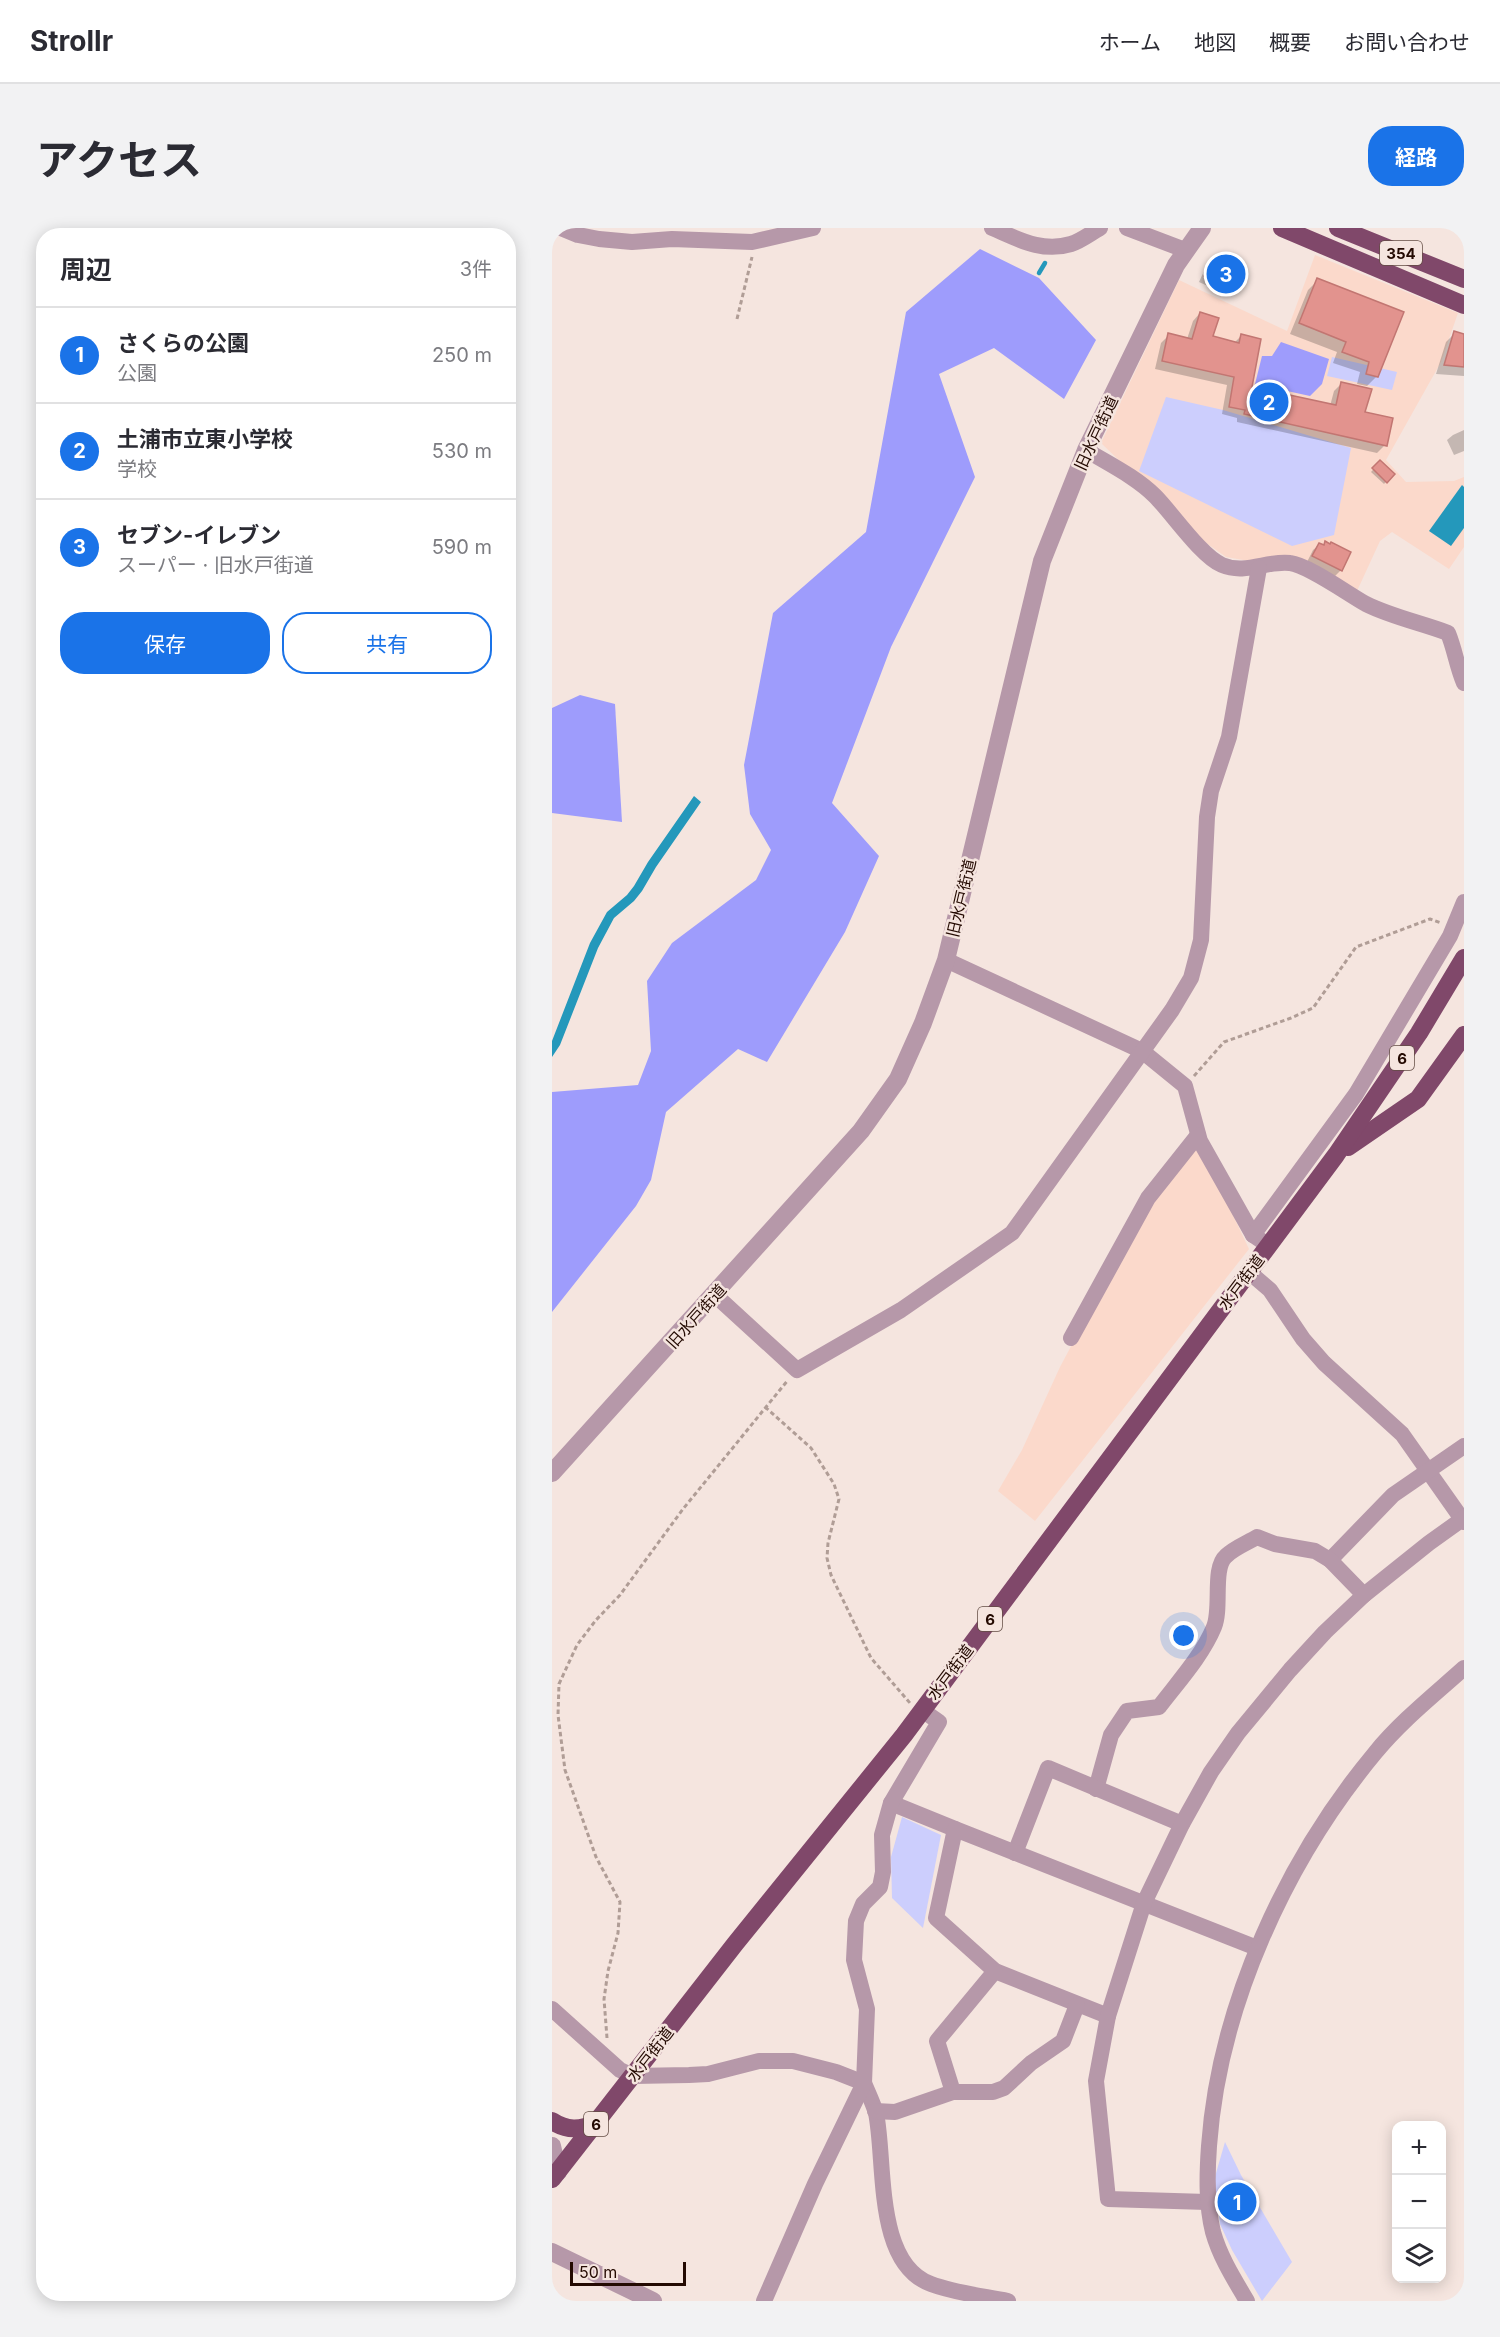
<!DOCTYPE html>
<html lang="ja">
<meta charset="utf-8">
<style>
:root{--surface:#fff;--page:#f2f2f3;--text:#2b2b33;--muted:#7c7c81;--line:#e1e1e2;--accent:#1a73e8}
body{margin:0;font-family:Inter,"Noto Sans JP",sans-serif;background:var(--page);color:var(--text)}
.controls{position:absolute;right:18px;bottom:18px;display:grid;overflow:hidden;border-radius:12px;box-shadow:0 3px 15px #0003}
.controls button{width:54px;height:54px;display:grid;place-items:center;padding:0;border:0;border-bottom:2px solid var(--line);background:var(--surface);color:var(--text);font:30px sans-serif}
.scale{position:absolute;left:18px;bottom:15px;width:116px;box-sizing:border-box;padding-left:6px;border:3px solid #240a02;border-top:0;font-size:16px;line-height:21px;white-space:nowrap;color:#240a02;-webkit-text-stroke:4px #f5e5df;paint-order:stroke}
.you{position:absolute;left:632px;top:1408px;width:21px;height:21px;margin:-15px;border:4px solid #fff;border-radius:50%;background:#1a73e8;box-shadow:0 0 0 9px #1a73e833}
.badge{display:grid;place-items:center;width:39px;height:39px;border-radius:50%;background:var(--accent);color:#fff;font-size:20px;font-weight:700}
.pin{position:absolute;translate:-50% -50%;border:3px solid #fff;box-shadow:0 2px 6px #0006}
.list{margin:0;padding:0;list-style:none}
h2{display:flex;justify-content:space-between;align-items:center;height:78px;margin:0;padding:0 24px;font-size:26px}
h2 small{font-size:20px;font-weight:400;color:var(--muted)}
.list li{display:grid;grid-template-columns:39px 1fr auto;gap:18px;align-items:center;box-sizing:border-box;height:96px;padding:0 24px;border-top:2px solid var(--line)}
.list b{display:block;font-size:22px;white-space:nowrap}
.list p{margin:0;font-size:20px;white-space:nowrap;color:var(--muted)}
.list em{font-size:20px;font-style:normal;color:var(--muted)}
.actions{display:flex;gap:12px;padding:18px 24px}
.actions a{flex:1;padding:14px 0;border:2px solid var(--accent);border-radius:24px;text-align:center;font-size:21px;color:var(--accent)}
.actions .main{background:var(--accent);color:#fff}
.icon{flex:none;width:33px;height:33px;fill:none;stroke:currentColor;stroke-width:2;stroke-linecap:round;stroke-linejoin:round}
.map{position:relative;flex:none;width:912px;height:2073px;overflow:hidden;border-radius:24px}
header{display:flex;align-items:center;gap:36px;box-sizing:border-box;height:84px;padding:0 30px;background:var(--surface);border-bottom:2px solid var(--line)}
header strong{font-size:28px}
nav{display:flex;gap:33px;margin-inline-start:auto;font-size:21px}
.intro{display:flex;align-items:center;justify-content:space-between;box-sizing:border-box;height:144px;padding:0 36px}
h1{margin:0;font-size:42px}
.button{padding:15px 27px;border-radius:24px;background:var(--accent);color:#fff;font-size:21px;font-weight:700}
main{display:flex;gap:36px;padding:0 36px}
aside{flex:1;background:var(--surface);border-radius:24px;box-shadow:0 3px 15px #0003}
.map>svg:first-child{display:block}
.built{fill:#fbd9cb}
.green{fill:#cccefd}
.forest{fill:#9e9cfc}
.water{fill:#2498bb}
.shadow{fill:#0003}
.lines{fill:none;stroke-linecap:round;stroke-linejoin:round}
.stream{stroke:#2498bb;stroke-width:4.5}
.building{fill:#e2938e;stroke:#c27672;stroke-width:1.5}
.path{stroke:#b09d96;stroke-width:3;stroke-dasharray:4.5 3;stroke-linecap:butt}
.minor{stroke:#b698a9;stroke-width:16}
.tertiary{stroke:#b698a9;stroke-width:18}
.trunk{stroke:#80486a;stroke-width:18}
.labels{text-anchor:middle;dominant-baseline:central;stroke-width:5;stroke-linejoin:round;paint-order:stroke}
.shield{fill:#f5e5df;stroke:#634c44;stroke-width:1.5}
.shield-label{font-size:15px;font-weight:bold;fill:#240a02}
.street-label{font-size:16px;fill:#240a02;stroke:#f5e5df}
</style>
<header>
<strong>Strollr</strong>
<nav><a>ホーム</a><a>地図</a><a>概要</a><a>お問い合わせ</a></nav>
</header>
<div class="intro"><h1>アクセス</h1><a class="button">経路</a></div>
<main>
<aside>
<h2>周辺<small>3件</small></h2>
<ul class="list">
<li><span class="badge">1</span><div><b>さくらの公園</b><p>公園</p></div><em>250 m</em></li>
<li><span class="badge">2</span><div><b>土浦市立東小学校</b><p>学校</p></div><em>530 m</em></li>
<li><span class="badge">3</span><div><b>セブン-イレブン</b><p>スーパー · 旧水戸街道</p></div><em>590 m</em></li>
</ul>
<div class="actions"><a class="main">保存</a><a>共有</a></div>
</aside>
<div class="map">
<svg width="912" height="2073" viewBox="0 0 912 2073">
<rect width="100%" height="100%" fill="#f5e5df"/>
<g class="built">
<polygon points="763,27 906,85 889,134 834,232 854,254 902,253 912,249 912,319 897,341 840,304 828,313 805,363 754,334 703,334 674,329 650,312 549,215 627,52 735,103"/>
<polygon points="647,915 697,1021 483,1293 446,1263 470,1222 508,1139 599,968"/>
</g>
<g class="green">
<polygon points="780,129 845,144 840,162 775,148"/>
<polygon points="614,169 671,182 799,220 782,307 740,318 587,243"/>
<polygon points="350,1589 389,1607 371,1700 340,1670 339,1629"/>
<polygon points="673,1914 689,1947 740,2034 710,2073 680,2022 668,1996 662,1952"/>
</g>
<g class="forest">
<polygon points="428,21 487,50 544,112 512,171 442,120 387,146 423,249 339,419 280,575 327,628 293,704 215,834 186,821 114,884 99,952 84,978 0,1084 0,864 86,857 99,823 95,753 120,715 204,652 219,622 198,586 192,537 221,385 314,304 354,84"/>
<polygon points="729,114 777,131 770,156 758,168 703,156 710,128 720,128"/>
<polygon points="28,467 63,476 70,594 0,585 0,480"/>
</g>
<g class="water">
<polygon points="910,257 912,259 912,300 899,318 877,303"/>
<polygon points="142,568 149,574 104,639 90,663 82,673 62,690 46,720 8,817 0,829 0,813 38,715 55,684 75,667 82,658 96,634"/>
</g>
<g class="shadow">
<polygon points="660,33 669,37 684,62 678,68 647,54 654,39"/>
<polygon points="766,52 850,85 825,148 815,158 805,156 808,144 781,135 785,124 738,106 756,62"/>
<polygon points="648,85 659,109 682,115 689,108 699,160 778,178 782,163 790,155 833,217 825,225 685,194 685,190 670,186 675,157 603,141 609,115 617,107 635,111 641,93"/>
<polygon points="903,105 912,108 912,148 884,146 894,114"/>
<polygon points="912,202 912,223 902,227 895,212 901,207"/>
<polygon points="828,234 841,246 832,256 819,244"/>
<polygon points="774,315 789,342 783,348 755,334 761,322 767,317 771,318"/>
</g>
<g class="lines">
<polyline class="stream" points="487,45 493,35"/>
</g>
<g class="building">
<polygon points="659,31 670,36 671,33 694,44 685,63 652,48"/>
<polygon points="765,50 852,84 826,149 814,146 817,134 790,124 794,114 747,95"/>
<polygon points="648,84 667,90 661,108 687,115 689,106 709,111 700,159 784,177 789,154 820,161 813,184 841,190 835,218 692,186 693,182 677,179 682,149 610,133 616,105 640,111"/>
<polygon points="902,103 912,106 912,139 892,137"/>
<polygon points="828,232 843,246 835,255 820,240"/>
<polygon points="773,313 778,316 779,314 799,324 790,343 760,328 767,315 772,317"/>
</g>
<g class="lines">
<g class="path">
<polyline points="185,91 200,29"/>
<polyline points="642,848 672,814 739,790 761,780 804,719 878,691 889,695"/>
<polyline points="213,1179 259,1220 282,1256 287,1271 276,1315 275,1330 279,1347 319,1430 358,1475"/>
<polyline points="55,1810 52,1771 56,1743 66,1705 68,1674 44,1629 13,1542 6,1487 7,1456 25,1417 44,1392 68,1367 131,1281 236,1152"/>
</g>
<g class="minor">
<polyline points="9,0 26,7 47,11 80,14 120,11 200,14 261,0"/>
<path d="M440 0C466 11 490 25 519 16 529 13 539 5 548 0"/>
<polyline points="575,0 633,22"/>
<path d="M534 222C557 236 584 249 603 268 620 285 649 328 670 337 693 347 716 332 738 335 756 337 796 366 814 376 840 389 870 395 896 405 903 422 905 439 912 455"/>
<polyline points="394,732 590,823 633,858 648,913 701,1007 717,1018"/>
<polyline points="701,1007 804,866 898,708 912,674"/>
<polyline points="697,1044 718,1062 751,1111 772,1135 850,1206 912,1294"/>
<polyline points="163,1067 245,1142 349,1082 460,1005 620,782 639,750 649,712 655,589 659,563 677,509 707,340"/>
<polyline points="519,1110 596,970 646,907"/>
<polyline points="778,1332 841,1267 912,1218"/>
<path d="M544 1561 559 1507 575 1483 607 1479C626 1454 650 1428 662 1399 670 1380 660 1340 674 1328 682 1320 695 1315 705 1309L723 1316 763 1323 778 1332 812 1367"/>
<polyline points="339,1575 403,1601"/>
<polyline points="463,1625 496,1540 630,1596"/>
<path d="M0 1781 68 1842 81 1848 137 1847 156 1846 207 1833H241L284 1844 312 1855C316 1865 321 1875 324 1885 334 1934 322 2035 379 2056 403 2065 431 2068 456 2073"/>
<polyline points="556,1788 443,1743 384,1690 403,1601 705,1720"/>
<polyline points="401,1864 385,1813 443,1743"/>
<polyline points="323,1883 343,1884 401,1864 441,1864 452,1860 479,1835 511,1813 525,1777"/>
<polyline points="655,1974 556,1971 544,1853 556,1788 592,1675 630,1596 659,1544 686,1505 738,1442 773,1404 812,1367 877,1315 912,1290"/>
<polyline points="212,2073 263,1956 312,1855 315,1781 302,1732 304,1693 311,1676 328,1659 331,1644 330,1607 339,1575 387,1494 370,1482"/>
<path d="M695 2073C682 2051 668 2029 661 2004 654 1976 655 1946 657 1918 667 1778 734 1632 823 1525 848 1494 882 1467 912 1440"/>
</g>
<g class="tertiary">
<polyline points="0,1245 309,903 346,851 371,795 394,732 490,333 534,222 624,37 650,0"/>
<polyline points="0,1918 6,1944"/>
<polyline points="0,2024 101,2073"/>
</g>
<g class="trunk">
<polyline points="730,0 912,77"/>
<polyline points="786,0 912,51"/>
<polyline points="796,919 866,871 912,807"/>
<path d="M0 1893C15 1903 28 1902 45 1895"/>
<polyline points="0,1951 183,1716 352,1507 784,927 867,805 912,730"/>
</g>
</g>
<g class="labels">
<g class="shield">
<rect x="828" y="13" width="42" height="24" rx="4.5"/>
<rect x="838" y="818" width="24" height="24" rx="4.5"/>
<rect x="426" y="1379" width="24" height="24" rx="4.5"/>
<rect x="32" y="1884" width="24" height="24" rx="4.5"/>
</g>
<g class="shield-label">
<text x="849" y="25">354</text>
<text x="850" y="830">6</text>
<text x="438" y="1391">6</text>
<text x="44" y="1896">6</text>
</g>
<g class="street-label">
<text transform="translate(544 205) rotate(-65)">旧水戸街道</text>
<text transform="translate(409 670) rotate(-77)">旧水戸街道</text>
<text transform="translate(689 1054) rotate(-53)">水戸街道</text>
<text transform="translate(144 1088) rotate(-48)">旧水戸街道</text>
<text transform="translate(398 1444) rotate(-53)">水戸街道</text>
<text transform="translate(98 1826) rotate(-52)">水戸街道</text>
</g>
</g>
</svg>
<div class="controls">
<button>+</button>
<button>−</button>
<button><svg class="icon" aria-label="layers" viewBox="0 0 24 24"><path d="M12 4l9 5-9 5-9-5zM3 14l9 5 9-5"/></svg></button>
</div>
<div class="scale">50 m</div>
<div class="you"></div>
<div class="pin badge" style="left:685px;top:1974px">1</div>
<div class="pin badge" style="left:717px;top:174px">2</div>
<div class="pin badge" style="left:674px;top:46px">3</div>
</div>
</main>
